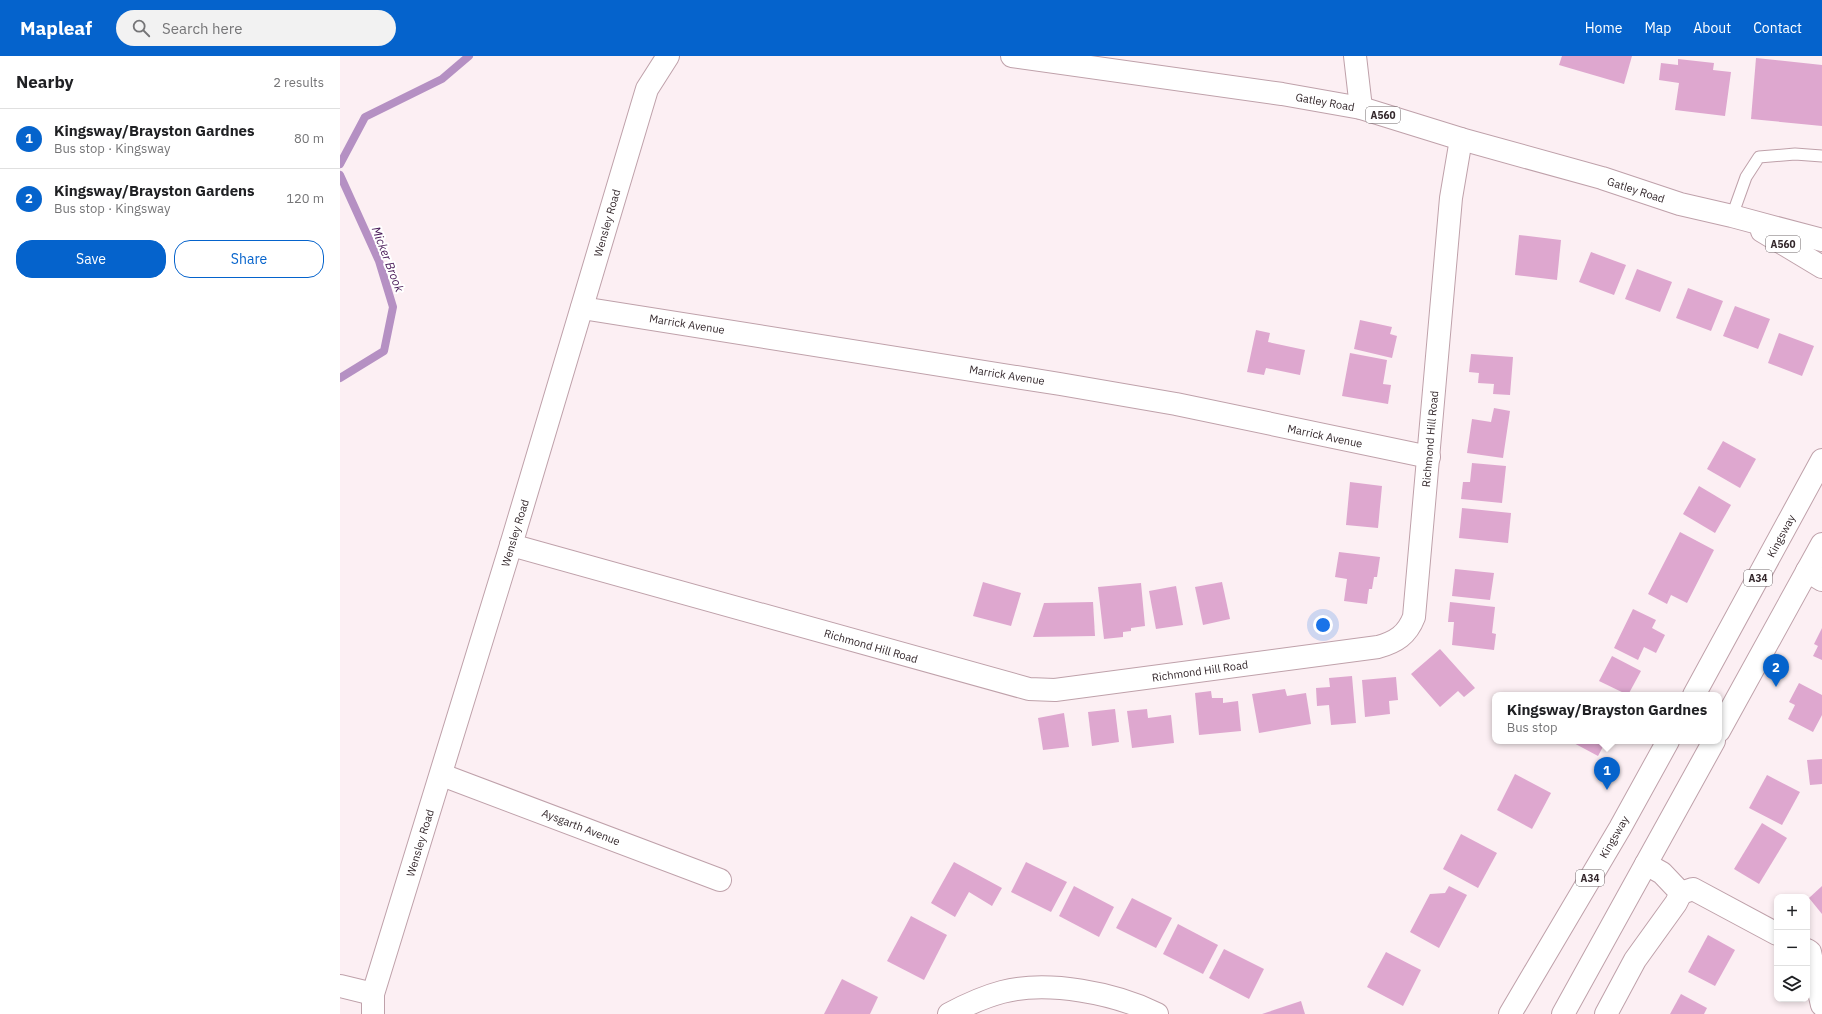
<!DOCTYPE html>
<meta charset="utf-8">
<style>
:root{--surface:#fff;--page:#f2f2f2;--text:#202124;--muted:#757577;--line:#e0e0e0;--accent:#0563cc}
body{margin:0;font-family:"IBM Plex Sans",sans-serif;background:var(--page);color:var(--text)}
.controls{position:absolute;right:12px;bottom:12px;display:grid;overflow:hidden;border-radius:8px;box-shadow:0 2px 6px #0003}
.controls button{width:36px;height:36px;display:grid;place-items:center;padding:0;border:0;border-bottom:1px solid var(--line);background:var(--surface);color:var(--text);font:20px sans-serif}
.you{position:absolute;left:983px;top:569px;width:14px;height:14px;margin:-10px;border:3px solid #fff;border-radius:50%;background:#1a73e8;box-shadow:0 0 0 6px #1a73e833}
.badge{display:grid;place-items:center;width:26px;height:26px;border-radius:50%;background:var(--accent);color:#fff;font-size:13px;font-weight:700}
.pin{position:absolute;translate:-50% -33px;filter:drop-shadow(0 1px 2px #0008)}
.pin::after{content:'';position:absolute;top:21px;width:14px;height:12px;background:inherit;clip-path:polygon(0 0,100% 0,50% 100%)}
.popup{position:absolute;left:1152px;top:636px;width:230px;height:52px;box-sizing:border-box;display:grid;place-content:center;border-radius:8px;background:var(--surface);filter:drop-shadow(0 1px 3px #0005);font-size:13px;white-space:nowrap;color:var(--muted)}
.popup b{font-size:15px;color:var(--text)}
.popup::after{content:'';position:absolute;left:50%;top:100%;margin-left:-8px;border:8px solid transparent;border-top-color:var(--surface)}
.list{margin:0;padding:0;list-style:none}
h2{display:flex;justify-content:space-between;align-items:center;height:52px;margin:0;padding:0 16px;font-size:17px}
h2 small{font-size:13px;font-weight:400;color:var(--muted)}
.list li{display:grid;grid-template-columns:26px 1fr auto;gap:12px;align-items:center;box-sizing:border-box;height:60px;padding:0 16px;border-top:1px solid var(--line)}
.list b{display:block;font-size:15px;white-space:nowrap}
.list p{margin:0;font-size:13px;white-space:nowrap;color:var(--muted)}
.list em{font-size:13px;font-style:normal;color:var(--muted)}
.actions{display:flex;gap:8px;padding:12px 16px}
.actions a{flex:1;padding:9px 0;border:1px solid var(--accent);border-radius:16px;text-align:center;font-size:14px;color:var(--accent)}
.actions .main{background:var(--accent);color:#fff}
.icon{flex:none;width:22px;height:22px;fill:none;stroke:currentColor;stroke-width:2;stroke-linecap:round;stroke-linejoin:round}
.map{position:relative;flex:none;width:1482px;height:958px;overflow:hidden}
header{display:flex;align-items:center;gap:24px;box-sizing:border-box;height:56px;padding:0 20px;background:var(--accent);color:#fff}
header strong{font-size:19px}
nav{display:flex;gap:22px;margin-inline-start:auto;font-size:14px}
.search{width:280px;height:36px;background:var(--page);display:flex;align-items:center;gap:10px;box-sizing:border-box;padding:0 14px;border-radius:22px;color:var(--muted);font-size:15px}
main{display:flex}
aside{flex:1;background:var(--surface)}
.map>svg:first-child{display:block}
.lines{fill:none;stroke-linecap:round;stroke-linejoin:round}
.stream{stroke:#b590c3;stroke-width:8}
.building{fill:#dea7cf}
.lane-casing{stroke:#bfa1aa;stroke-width:13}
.street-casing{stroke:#bfa1aa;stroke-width:24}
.primary-casing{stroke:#bfa1aa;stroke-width:24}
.highway-casing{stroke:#bfa1aa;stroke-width:24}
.lane{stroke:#fff;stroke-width:11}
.street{stroke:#fff;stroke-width:22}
.primary{stroke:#fff;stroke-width:22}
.highway{stroke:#fff;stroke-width:22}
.labels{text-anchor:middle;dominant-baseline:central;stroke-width:4;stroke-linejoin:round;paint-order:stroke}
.shield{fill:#fff;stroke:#70686b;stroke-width:1}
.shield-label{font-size:10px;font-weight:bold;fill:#33272b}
.street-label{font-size:11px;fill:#33272b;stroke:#fff}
.water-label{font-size:12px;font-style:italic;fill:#471856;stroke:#fff}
</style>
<header>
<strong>Mapleaf</strong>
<div class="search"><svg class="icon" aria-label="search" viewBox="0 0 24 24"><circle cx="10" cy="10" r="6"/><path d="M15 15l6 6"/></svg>Search here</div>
<nav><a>Home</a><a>Map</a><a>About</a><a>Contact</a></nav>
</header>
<main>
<aside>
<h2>Nearby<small>2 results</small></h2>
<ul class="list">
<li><span class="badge">1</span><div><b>Kingsway/Brayston Gardnes</b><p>Bus stop · Kingsway</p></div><em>80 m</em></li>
<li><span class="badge">2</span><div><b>Kingsway/Brayston Gardens</b><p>Bus stop · Kingsway</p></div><em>120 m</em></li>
</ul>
<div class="actions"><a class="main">Save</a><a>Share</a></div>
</aside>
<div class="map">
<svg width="1482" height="958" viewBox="0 0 1482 958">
<rect width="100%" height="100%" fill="#fceff3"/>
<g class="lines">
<g class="stream">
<polyline points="0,108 25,61 102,23 129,0"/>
<polyline points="0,119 39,205 53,251 44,295 0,322"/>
</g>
</g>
<g class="building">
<polygon points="1222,0 1292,0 1284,28 1219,9"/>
<polygon points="1416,2 1482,9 1482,70 1411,63"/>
<polygon points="1338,3 1374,7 1373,14 1391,16 1385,60 1335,54 1339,27 1319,24 1321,7 1338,9"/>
<polygon points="1179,179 1221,184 1217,224 1175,219"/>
<polygon points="1251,196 1286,209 1274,239 1239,226"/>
<polygon points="1297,213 1332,226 1320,256 1285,243"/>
<polygon points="1348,232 1383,245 1371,275 1336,262"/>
<polygon points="1395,250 1430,263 1418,293 1383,280"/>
<polygon points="1020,264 1052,271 1050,278 1057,280 1052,302 1014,293"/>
<polygon points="916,274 930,277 928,286 965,294 960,319 926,312 924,319 907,316"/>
<polygon points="1439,277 1474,290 1462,320 1428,307"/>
<polygon points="1010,297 1047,304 1043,328 1051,329 1048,348 1002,340"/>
<polygon points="1131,298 1173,301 1170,339 1153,338 1154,328 1138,327 1139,317 1129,316"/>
<polygon points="1154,352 1170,355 1163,402 1127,397 1132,363 1151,366"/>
<polygon points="1383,385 1416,403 1400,432 1367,413"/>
<polygon points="1132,407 1166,410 1162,447 1121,443 1123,426 1130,426"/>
<polygon points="1010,426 1042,430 1038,472 1006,469"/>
<polygon points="1359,430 1391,449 1375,477 1343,458"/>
<polygon points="1122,452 1171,457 1168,487 1119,482"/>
<polygon points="1340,476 1374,494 1347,547 1331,539 1327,548 1308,538"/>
<polygon points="999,496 1040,501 1037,521 1034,521 1032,533 1029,533 1027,548 1004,545 1007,523 995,521"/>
<polygon points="1115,513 1154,517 1150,544 1112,540"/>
<polygon points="643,526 681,537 671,570 633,560"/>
<polygon points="882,526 890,563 863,569 855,531"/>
<polygon points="801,527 805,570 791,572 791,575 783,576 783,581 764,583 758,531"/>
<polygon points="836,530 843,569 816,573 809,535"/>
<polygon points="753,546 755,580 693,581 704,547"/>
<polygon points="1110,546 1155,551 1152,577 1156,578 1154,594 1112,589 1114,566 1108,566"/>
<polygon points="1293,553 1316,564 1312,572 1325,579 1316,597 1304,591 1298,604 1274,592"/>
<polygon points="1482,572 1482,604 1473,600 1478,590 1474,588"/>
<polygon points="1100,593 1135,632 1124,641 1118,635 1100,651 1071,618"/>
<polygon points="1272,600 1301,615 1288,639 1259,625"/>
<polygon points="1012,620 1016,667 991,669 989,649 977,650 976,632 990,631 989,622"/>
<polygon points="1056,621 1058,644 1049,645 1050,658 1025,661 1022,624"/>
<polygon points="1459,627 1482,639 1482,659 1473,676 1448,663 1455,649 1449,646"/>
<polygon points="945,633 947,640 966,637 971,668 919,677 912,638"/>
<polygon points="871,635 872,642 883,642 883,647 898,645 901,675 859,679 855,637"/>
<polygon points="775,653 779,686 752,690 748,656"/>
<polygon points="807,653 808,662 831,659 834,687 792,692 787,655"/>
<polygon points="724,657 729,691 703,694 698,662"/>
<polygon points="1230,685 1266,685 1258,700"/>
<polygon points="1482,703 1482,728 1470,729 1467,704"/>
<polygon points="1175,718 1211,737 1192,773 1157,754"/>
<polygon points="1427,719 1460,736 1442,769 1409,752"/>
<polygon points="1422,767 1447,782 1419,828 1394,813"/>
<polygon points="1121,778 1157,797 1138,832 1103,813"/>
<polygon points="614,806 662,832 652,850 629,836 615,861 591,847"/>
<polygon points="686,806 727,826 711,856 671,836"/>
<polygon points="734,830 774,851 759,881 719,860"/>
<polygon points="1109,830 1127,839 1099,892 1070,876 1090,838 1105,837"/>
<polygon points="1482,830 1482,858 1469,842"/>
<polygon points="792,842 832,862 816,892 776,872"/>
<polygon points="571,860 607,879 584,924 547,905"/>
<polygon points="838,868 878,889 863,918 823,898"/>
<polygon points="1368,879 1395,894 1375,930 1348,916"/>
<polygon points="884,893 924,913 909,943 869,922"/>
<polygon points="1046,896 1081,914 1063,950 1027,931"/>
<polygon points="502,923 538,941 530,958 484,958"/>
<polygon points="1341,938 1367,952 1364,958 1330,958"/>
<polygon points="961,945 965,958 922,958"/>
</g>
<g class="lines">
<g class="lane-casing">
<polyline id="lane" points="1392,160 1406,121 1419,101 1455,98 1482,100"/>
</g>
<g class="street-casing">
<g id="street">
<polyline points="1015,0 1021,52"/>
<polyline points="242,252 720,328 836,348 1089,401"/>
<path d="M171 489 689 633 715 634 1038 591C1056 586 1067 579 1074 561L1111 142 1121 83"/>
<polyline points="1467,515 1482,524"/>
<polyline points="102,719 380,824"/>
<polyline points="1341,837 1353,833 1437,878"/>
<polyline points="1467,894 1470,896 1482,949"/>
<polyline points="0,930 33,938"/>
<polyline points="33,958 33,938 171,489 301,53 307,33 328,0"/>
<path d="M609 958C626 949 643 941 662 936 708 924 775 937 817 958"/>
<polyline points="1266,958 1295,904 1336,847 1341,837 1322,817 1306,808"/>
</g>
</g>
<g class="primary-casing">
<g id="primary">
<polyline points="672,0 942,38 1021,52 1121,83 1262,122 1340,148 1392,160 1482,184"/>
<polyline points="1422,175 1482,211"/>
</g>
</g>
<g class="highway-casing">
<g id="highway">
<polyline points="1354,639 1482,404"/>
<polyline points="1379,675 1482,488"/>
<polyline points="1170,958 1280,772 1328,685"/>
<polyline points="1223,958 1374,685"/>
</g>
</g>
<use href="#lane" class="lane"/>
<use href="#street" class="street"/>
<use href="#primary" class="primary"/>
<use href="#highway" class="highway"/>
</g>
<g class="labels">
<g class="shield">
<rect x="1026" y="51" width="34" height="16" rx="3"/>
<rect x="1426" y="180" width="34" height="16" rx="3"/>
<rect x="1404" y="514" width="28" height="16" rx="3"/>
<rect x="1236" y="814" width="28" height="16" rx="3"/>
</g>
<g class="shield-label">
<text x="1043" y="59">A560</text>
<text x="1443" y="188">A560</text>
<text x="1418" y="522">A34</text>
<text x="1250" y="822">A34</text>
</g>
<g class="street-label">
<text transform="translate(985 46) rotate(10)">Gatley Road</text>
<text transform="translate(1296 134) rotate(18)">Gatley Road</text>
<text transform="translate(267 167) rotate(-74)">Wensley Road</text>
<text transform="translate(347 268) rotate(9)">Marrick Avenue</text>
<text transform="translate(667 319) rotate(9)">Marrick Avenue</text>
<text transform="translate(985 380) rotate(12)">Marrick Avenue</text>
<text transform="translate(1090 383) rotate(-85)">Richmond Hill Road</text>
<text transform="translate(175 477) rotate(-73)">Wensley Road</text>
<text transform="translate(1441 480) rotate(-62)">Kingsway</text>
<text transform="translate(531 590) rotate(16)">Richmond Hill Road</text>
<text transform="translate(860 615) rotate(-8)">Richmond Hill Road</text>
<text transform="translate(241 771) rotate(21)">Aysgarth Avenue</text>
<text transform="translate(1274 781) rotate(-60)">Kingsway</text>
<text transform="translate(80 787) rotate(-73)">Wensley Road</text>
</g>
<g class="water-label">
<text transform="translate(48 203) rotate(69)">Micker Brook</text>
</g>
</g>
</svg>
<div class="controls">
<button>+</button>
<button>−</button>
<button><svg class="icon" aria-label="layers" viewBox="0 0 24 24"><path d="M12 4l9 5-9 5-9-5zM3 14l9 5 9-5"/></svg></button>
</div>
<div class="you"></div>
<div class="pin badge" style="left:1267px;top:734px">1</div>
<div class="popup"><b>Kingsway/Brayston Gardnes</b>Bus stop</div>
<div class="pin badge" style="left:1436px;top:631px">2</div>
</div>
</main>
